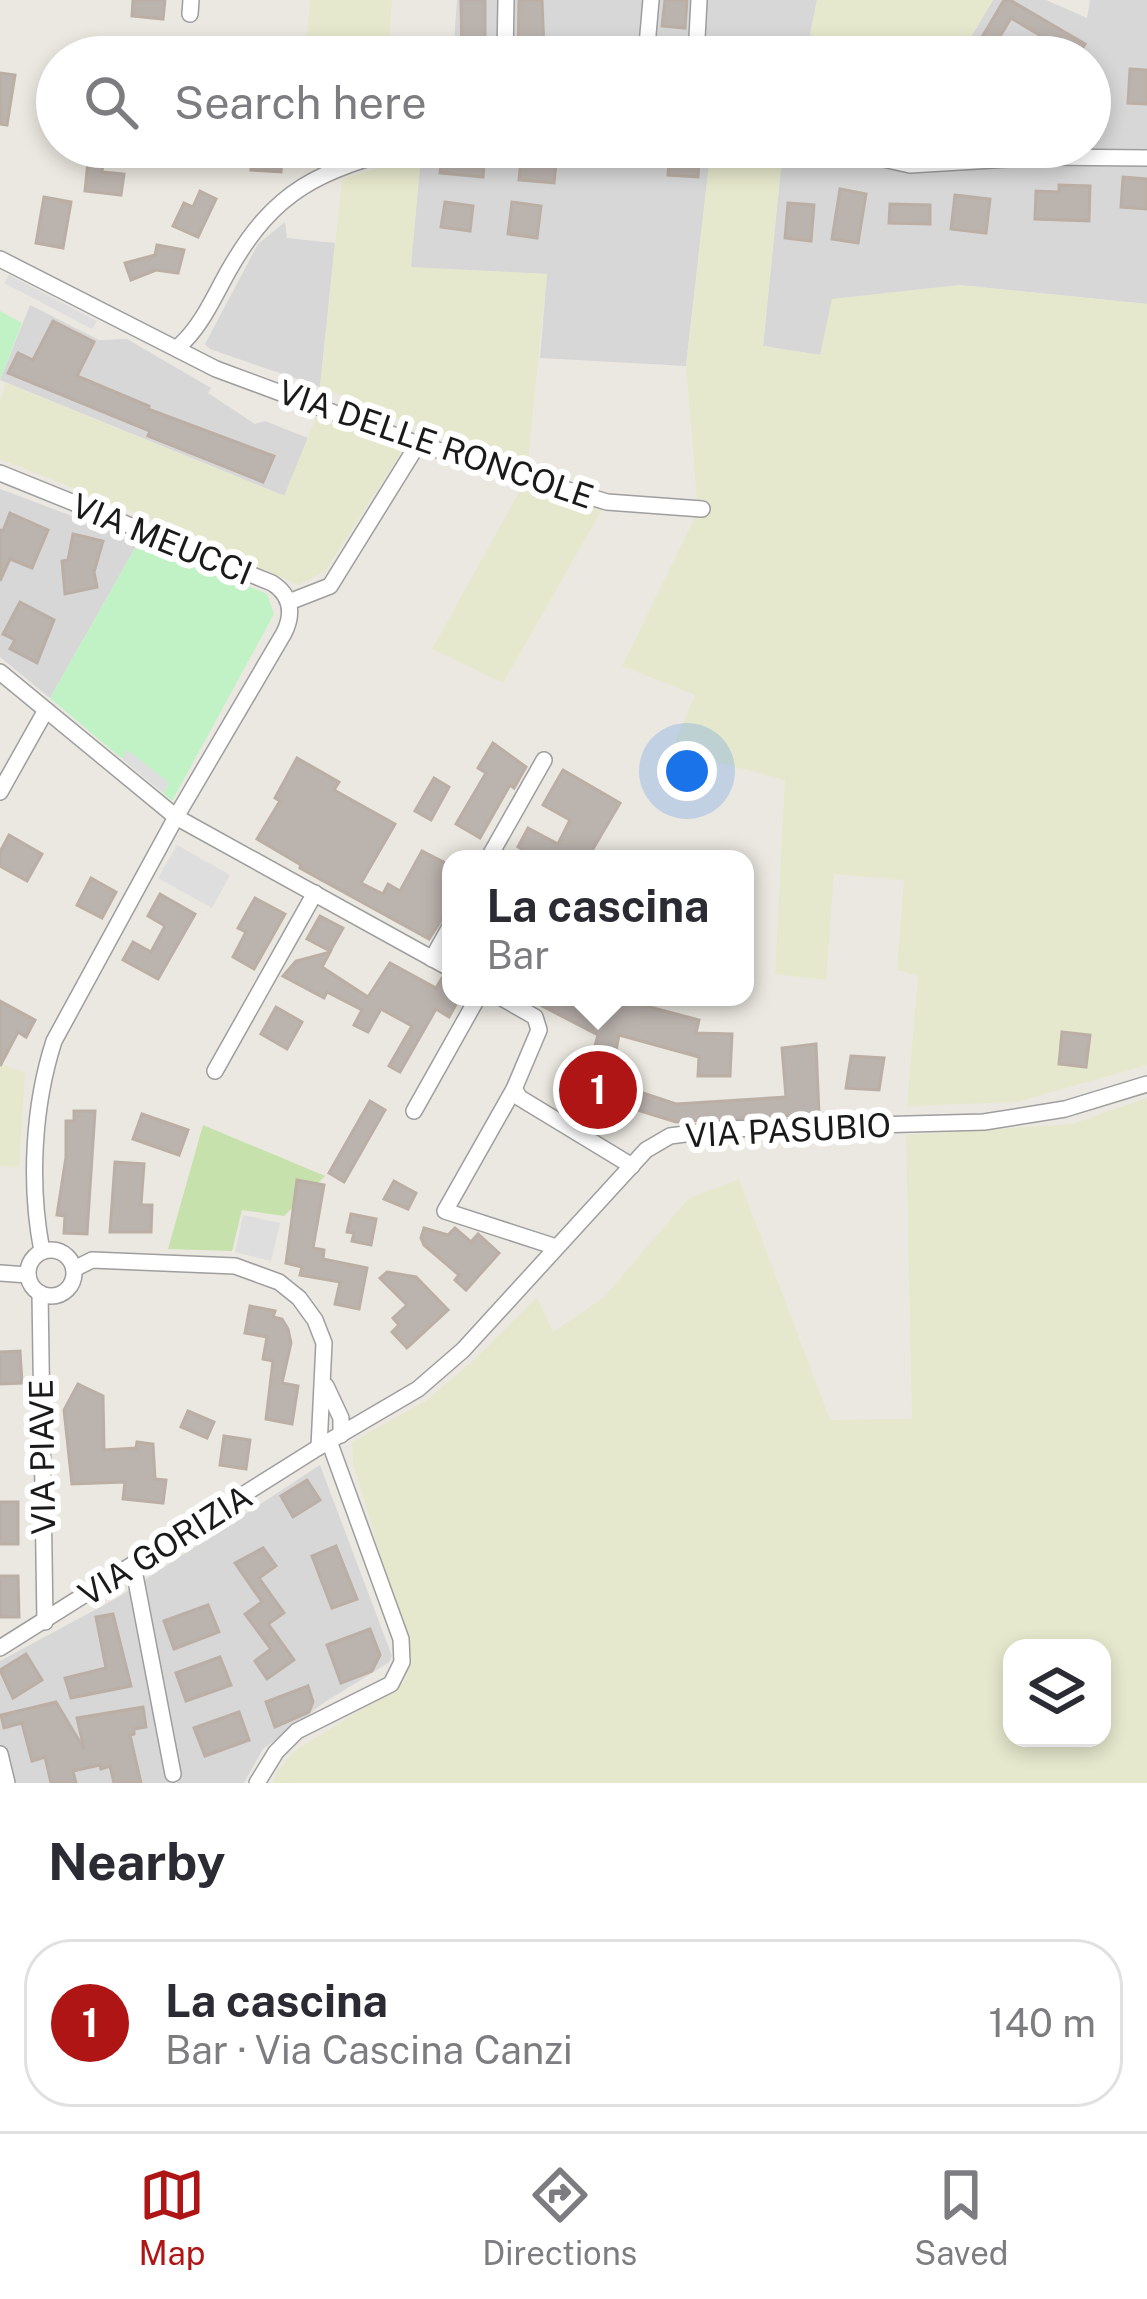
<!DOCTYPE html>
<meta charset="utf-8">
<style>
:root{--surface:#fff;--page:#f7f7f7;--text:#2b2b33;--muted:#7c7c81;--line:#e1e1e2;--accent:#b01516}
body{margin:0;font-family:"Public Sans",sans-serif;background:var(--page);color:var(--text)}
.controls{position:absolute;right:36px;bottom:36px;display:grid;overflow:hidden;border-radius:24px;box-shadow:0 6px 18px #0003}
.controls button{width:108px;height:108px;display:grid;place-items:center;padding:0;border:0;border-bottom:3px solid var(--line);background:var(--surface);color:var(--text);font:60px sans-serif}
.you{position:absolute;left:687px;top:771px;width:42px;height:42px;margin:-30px;border:9px solid #fff;border-radius:50%;background:#1a73e8;box-shadow:0 0 0 18px #1a73e833}
.badge{display:grid;place-items:center;width:78px;height:78px;border-radius:50%;background:var(--accent);color:#fff;font-size:39px;font-weight:700}
.pin{position:absolute;translate:-50% -50%;border:6px solid #fff;box-shadow:0 3px 12px #0006}
.popup{position:absolute;left:442px;top:850px;width:312px;height:156px;box-sizing:border-box;display:grid;place-content:center;border-radius:24px;background:var(--surface);filter:drop-shadow(0 3px 9px #0005);font-size:39px;white-space:nowrap;color:var(--muted)}
.popup b{font-size:45px;color:var(--text)}
.popup::after{content:'';position:absolute;left:50%;top:100%;margin-left:-24px;border:24px solid transparent;border-top-color:var(--surface)}
.list{margin:0;padding:0;list-style:none}
h2{display:flex;justify-content:space-between;align-items:center;height:156px;margin:0;padding:0 48px;font-size:51px}
h2 small{font-size:39px;font-weight:400;color:var(--muted)}
.list li{display:grid;grid-template-columns:78px 1fr auto;gap:36px;align-items:center;box-sizing:border-box;height:168px;margin:0 24px 24px;padding:0 24px;border:3px solid var(--line);border-radius:48px}
.list b{display:block;font-size:45px;white-space:nowrap}
.list p{margin:0;font-size:39px;white-space:nowrap;color:var(--muted)}
.list em{font-size:39px;font-style:normal;color:var(--muted)}
.icon{flex:none;width:66px;height:66px;fill:none;stroke:currentColor;stroke-width:2;stroke-linecap:round;stroke-linejoin:round}
.map{position:relative;flex:none;width:1147px;height:1783px;overflow:hidden}
.search{position:absolute;background:var(--surface);box-shadow:0 6px 18px #0003;left:36px;right:36px;top:36px;height:132px;display:flex;align-items:center;gap:30px;box-sizing:border-box;padding:0 42px;border-radius:66px;color:var(--muted);font-size:45px}
.sheet{height:348px;background:var(--surface)}
nav{display:flex;justify-content:space-around;align-items:center;box-sizing:border-box;height:168px;border-top:3px solid var(--line);background:var(--surface);font-size:33px;color:var(--muted)}
nav a{display:grid;justify-items:center;gap:6px}
nav .on{color:var(--accent)}
.map>svg:first-child{display:block}
.residential{fill:#d8d7d7}
.farmland{fill:#e6e8cd;fill-rule:evenodd}
.grass{fill:#c6e1ab}
.park{fill:#c1f2c5}
.parking{fill:#dedede}
.building{fill:#bbb3ae;stroke:#bbafa5;stroke-width:3}
.lines{fill:none;stroke-linecap:round;stroke-linejoin:round}
.minor-casing{stroke:#9e9e9e;stroke-width:18}
.minor{stroke:#fff;stroke-width:15}
.labels{text-anchor:middle;dominant-baseline:central;stroke-width:12;stroke-linejoin:round;paint-order:stroke}
.street-label{font-size:33px;fill:#1a1a1a;stroke:#fff}
</style>
<div class="map">
<svg width="1147" height="1783" viewBox="0 0 1147 1783">
<rect width="100%" height="100%" fill="#ebe8e1"/>
<g class="residential">
<polygon points="457,0 817,0 810,35 936,57 453,57"/>
<polygon points="993,0 1046,0 1087,18 1090,0 1147,0 1147,304 959,285 820,355 763,346 783,147 1090,147 1090,57 959,57"/>
<polygon points="436,147 711,147 686,366 540,358 547,274 410,268 421,156"/>
<polygon points="285,222 287,238 335,243 320,387 210,349 205,344 258,244"/>
<polygon points="30,305 99,340 127,339 211,388 208,393 255,424 265,421 308,438 285,496 0,380"/>
<polygon points="0,489 139,541 50,698 0,657"/>
<polygon points="320,1465 392,1656 388,1663 325,1702 263,1749 244,1783 0,1783 0,1661 117,1598"/>
</g>
<g class="farmland">
<polygon points="310,0 392,0 388,57 305,57"/>
<polygon points="817,0 993,0 959,57 936,57 810,35"/>
<polygon points="296,147 373,147 295,165"/>
<polygon points="711,147 783,147 763,346 820,355 832,299 959,285 1147,304 1147,1065 1017,1102 907,1106 918,976 897,970 904,880 834,874 826,980 775,974 785,780 672,750 695,695 622,666 698,511 686,366"/>
<polygon points="421,156 411,267 547,274 527,470 320,387 342,179"/>
<polygon points="6,383 284,496 317,415 404,448 325,571 299,585 149,518 0,459 0,401"/>
<polygon points="522,487 555,499 605,504 503,683 432,649"/>
<polygon points="0,1063 25,1073 19,1167 0,1166"/>
<path d="M1147 1098V1783H273L277 1771 296 1750 405 1682 406 1642 353 1463 352 1442 427 1400 476 1358 537 1297 553 1332 603 1298 689 1198 739 1179 830 1420 912 1419 906 1135 1072 1124ZM1012 1648H1102V1738H1012Z"/>
</g>
<polygon class="grass" points="203,1125 325,1176 284,1216 242,1210 232,1251 168,1249"/>
<g class="park">
<polygon points="0,311 22,323 0,380"/>
<polygon points="139,541 267,594 274,614 172,801 163,793 169,783 128,751 122,759 50,698"/>
</g>
<g class="parking">
<polygon points="9,275 97,321 92,329 4,283"/>
<polygon points="127,750 169,783 163,793 122,759"/>
<polygon points="177,845 230,875 212,908 158,878"/>
<polygon points="243,1215 280,1223 271,1261 235,1252"/>
</g>
<g class="building">
<polygon points="133,0 165,0 163,19 132,16"/>
<polygon points="461,0 485,0 485,57 462,57"/>
<polygon points="519,0 542,0 544,50 541,49 540,57 518,57"/>
<polygon points="665,0 687,0 685,28 662,26"/>
<polygon points="1004,0 1010,0 1085,44 1077,57 1062,57 1066,51 1011,18 996,43 991,45 981,39"/>
<polygon points="603,40 624,43 622,57 601,57"/>
<polygon points="1130,69 1147,70 1147,104 1128,103"/>
<polygon points="0,73 15,75 7,125 0,124"/>
<polygon points="252,147 283,147 281,172 251,170"/>
<polygon points="670,147 700,147 698,177 668,175"/>
<polygon points="522,150 557,153 554,183 519,180"/>
<polygon points="442,160 484,164 483,177 440,173"/>
<polygon points="88,161 103,163 102,172 124,174 121,195 85,191"/>
<polygon points="1123,177 1147,179 1147,209 1121,207"/>
<polygon points="1059,185 1090,186 1089,221 1035,219 1036,191 1059,192"/>
<polygon points="840,189 866,194 858,243 832,239"/>
<polygon points="200,191 216,199 198,237 173,226 184,203 193,207"/>
<polygon points="955,195 990,199 986,233 951,229"/>
<polygon points="44,197 71,202 63,248 36,243"/>
<polygon points="445,202 473,206 470,231 441,227"/>
<polygon points="512,202 541,206 537,238 508,234"/>
<polygon points="788,203 814,205 811,241 785,238"/>
<polygon points="890,204 930,205 930,224 889,223"/>
<polygon points="157,245 184,250 178,273 156,270 131,280 125,263 155,255"/>
<polygon points="53,321 94,342 77,376 149,406 148,409 274,456 263,482 148,436 150,431 8,373 18,353 33,360"/>
<polygon points="10,513 48,530 32,568 10,559 0,581 0,530 3,531"/>
<polygon points="73,534 103,541 94,572 97,587 65,594 62,561 68,560"/>
<polygon points="20,602 54,620 37,663 10,649 15,640 3,634"/>
<polygon points="493,743 526,767 514,788 510,785 480,838 456,824 486,773 478,768"/>
<polygon points="297,758 339,782 334,790 395,824 361,883 383,894 388,884 400,891 422,851 451,866 451,905 429,939 300,868 301,865 257,839 280,801 275,798"/>
<polygon points="563,770 620,803 587,859 540,859 518,847 528,828 558,844 570,820 543,805"/>
<polygon points="434,778 449,787 431,820 415,811"/>
<polygon points="9,835 42,854 27,881 0,866 0,852"/>
<polygon points="91,878 116,892 102,918 77,905"/>
<polygon points="160,894 195,914 158,979 123,960 133,942 151,952 165,926 148,916"/>
<polygon points="255,898 285,914 254,969 233,957 246,932 238,928"/>
<polygon points="320,916 343,928 330,951 307,939"/>
<polygon points="330,952 322,967 368,997 390,963 436,988 442,978 451,981 451,997 460,997 449,1017 436,1009 400,1072 389,1066 412,1026 381,1009 368,1032 354,1025 362,1010 327,992 324,998 283,976 296,961"/>
<polygon points="525,997 583,997 606,1009 612,997 699,1020 696,1033 732,1034 730,1076 698,1076 699,1057 619,1035 610,1082 676,1104 786,1097 782,1048 816,1044 819,1114 676,1122 582,1093 598,1035"/>
<polygon points="0,1001 35,1020 26,1037 18,1032 0,1066"/>
<polygon points="276,1007 302,1022 287,1049 261,1034"/>
<polygon points="1062,1032 1090,1035 1086,1067 1059,1064"/>
<polygon points="851,1056 884,1058 879,1090 846,1088"/>
<polygon points="370,1101 385,1110 344,1182 329,1173"/>
<polygon points="74,1111 95,1111 87,1234 64,1233 65,1216 57,1215 66,1157 66,1121 74,1121"/>
<polygon points="142,1114 188,1130 179,1155 133,1139"/>
<polygon points="115,1162 144,1164 141,1205 152,1205 151,1232 110,1232"/>
<polygon points="297,1180 324,1185 313,1248 324,1250 323,1259 367,1268 359,1309 335,1304 340,1282 300,1275 302,1267 286,1263"/>
<polygon points="394,1181 416,1193 408,1209 384,1199"/>
<polygon points="351,1214 376,1219 371,1245 352,1241 354,1233 347,1232"/>
<polygon points="424,1228 448,1235 455,1228 471,1242 478,1234 499,1253 466,1290 455,1280 459,1275 424,1245 421,1238"/>
<polygon points="387,1272 416,1277 448,1310 407,1348 392,1332 399,1325 393,1318 407,1305 380,1278"/>
<polygon points="250,1306 275,1311 273,1317 282,1319 288,1329 291,1343 282,1383 298,1386 292,1424 266,1419 273,1361 263,1359 267,1337 245,1333"/>
<polygon points="20,1351 22,1383 0,1384 0,1352"/>
<polygon points="78,1384 103,1396 104,1450 136,1448 137,1442 153,1444 155,1479 166,1480 163,1503 123,1499 125,1482 72,1484 64,1410"/>
<polygon points="188,1411 214,1422 207,1438 181,1427"/>
<polygon points="224,1436 250,1440 246,1469 220,1465"/>
<polygon points="307,1480 320,1500 293,1517 281,1496"/>
<rect x="0" y="1502" width="18" height="42"/>
<polygon points="336,1546 357,1599 332,1608 312,1556"/>
<polygon points="263,1548 276,1566 259,1578 284,1613 268,1624 294,1660 267,1679 255,1661 271,1649 245,1614 262,1602 235,1563"/>
<polygon points="0,1576 18,1576 19,1617 0,1617"/>
<polygon points="208,1605 219,1632 174,1649 164,1621"/>
<polygon points="113,1614 131,1686 71,1698 65,1678 106,1668 96,1617"/>
<polygon points="370,1629 380,1655 372,1671 341,1683 327,1645"/>
<polygon points="26,1654 42,1680 13,1698 0,1670"/>
<polygon points="220,1657 231,1685 186,1701 176,1673"/>
<polygon points="308,1686 313,1702 309,1712 275,1727 266,1702"/>
<polygon points="56,1702 84,1749 77,1718 143,1707 146,1727 134,1729 134,1734 130,1735 141,1783 114,1783 110,1766 101,1769 100,1765 73,1771 76,1783 51,1783 45,1757 32,1761 22,1723 4,1728 1,1715"/>
<polygon points="239,1712 249,1740 205,1756 194,1728"/>
</g>
<g class="lines">
<g class="minor-casing">
<g id="minor">
<polyline points="190,14 191,0"/>
<polyline points="505,57 506,0"/>
<polyline points="646,57 651,0"/>
<polyline points="696,57 699,0"/>
<polyline points="829,147 910,165 1043,157 1147,158"/>
<polyline points="0,259 216,369 418,444 607,502 702,509"/>
<path d="M177 348C201 328 213 298 229 270 275 189 319 171 407 147"/>
<path d="M0 473 272 583C291 595 294 613 284 633L176 817 54 1041C33 1106 29 1185 42 1251"/>
<polyline points="289,602 330,586 418,444"/>
<polyline points="0,672 176,817 451,969"/>
<polyline points="0,792 46,710"/>
<polyline points="488,859 544,760"/>
<polyline points="432,959 451,925"/>
<polyline points="500,997 535,1017 539,1030 514,1089 445,1211 556,1247"/>
<polyline points="215,1071 315,893"/>
<polyline points="514,1089 520,1098 632,1166"/>
<polyline points="414,1111 478,997"/>
<circle cx="51" cy="1273" r="23"/>
<polyline points="74,1269 92,1260 235,1266 279,1282 299,1298 315,1320 324,1343 319,1447"/>
<polyline points="0,1273 28,1275"/>
<polyline points="40,1293 45,1622"/>
<polyline points="326,1386 341,1418 341,1435"/>
<polyline points="133,1565 173,1774"/>
<polyline points="0,1648 319,1447 418,1389 463,1350 646,1150 670,1136 722,1129 984,1122 1065,1109 1147,1084"/>
<polyline points="0,1754 7,1783"/>
<polyline points="257,1783 276,1752 297,1731 391,1684 402,1662 401,1639 329,1441"/>
</g>
</g>
<use href="#minor" class="minor"/>
</g>
<g class="labels">
<g class="street-label">
<text transform="translate(436 444) rotate(19)">VIA DELLE RONCOLE</text>
<text transform="translate(162 539) rotate(22)">VIA MEUCCI</text>
<text transform="translate(788 1130) rotate(-3)">VIA PASUBIO</text>
<text transform="translate(42 1457) rotate(-91)">VIA PIAVE</text>
<text transform="translate(165 1545) rotate(-32)">VIA GORIZIA</text>
</g>
</g>
</svg>
<div class="controls">
<button><svg class="icon" aria-label="layers" viewBox="0 0 24 24"><path d="M12 4l9 5-9 5-9-5zM3 14l9 5 9-5"/></svg></button>
</div>
<div class="you"></div>
<div class="pin badge" style="left:598px;top:1090px">1</div>
<div class="popup"><b>La cascina</b>Bar</div>
<div class="search"><svg class="icon" aria-label="search" viewBox="0 0 24 24"><circle cx="10" cy="10" r="6"/><path d="M15 15l6 6"/></svg>Search here</div>
</div>
<section class="sheet">
<h2>Nearby<small></small></h2>
<ul class="list">
<li><span class="badge">1</span><div><b>La cascina</b><p>Bar · Via Cascina Canzi</p></div><em>140 m</em></li>
</ul>
</section>
<nav>
<a class="on"><svg class="icon" aria-label="map" viewBox="0 0 24 24"><path d="M3 6l6-2 6 2 6-2v14l-6 2-6-2-6 2zM9 4v14M15 6v14"/></svg>Map</a>
<a><svg class="icon" aria-label="directions" viewBox="0 0 24 24"><path d="M12 3l9 9-9 9-9-9zM9 14v-3h6M13 9l2 2-2 2"/></svg>Directions</a>
<a><svg class="icon" aria-label="saved" viewBox="0 0 24 24"><path d="M7 4h10v16l-5-4-5 4z"/></svg>Saved</a>
</nav>
